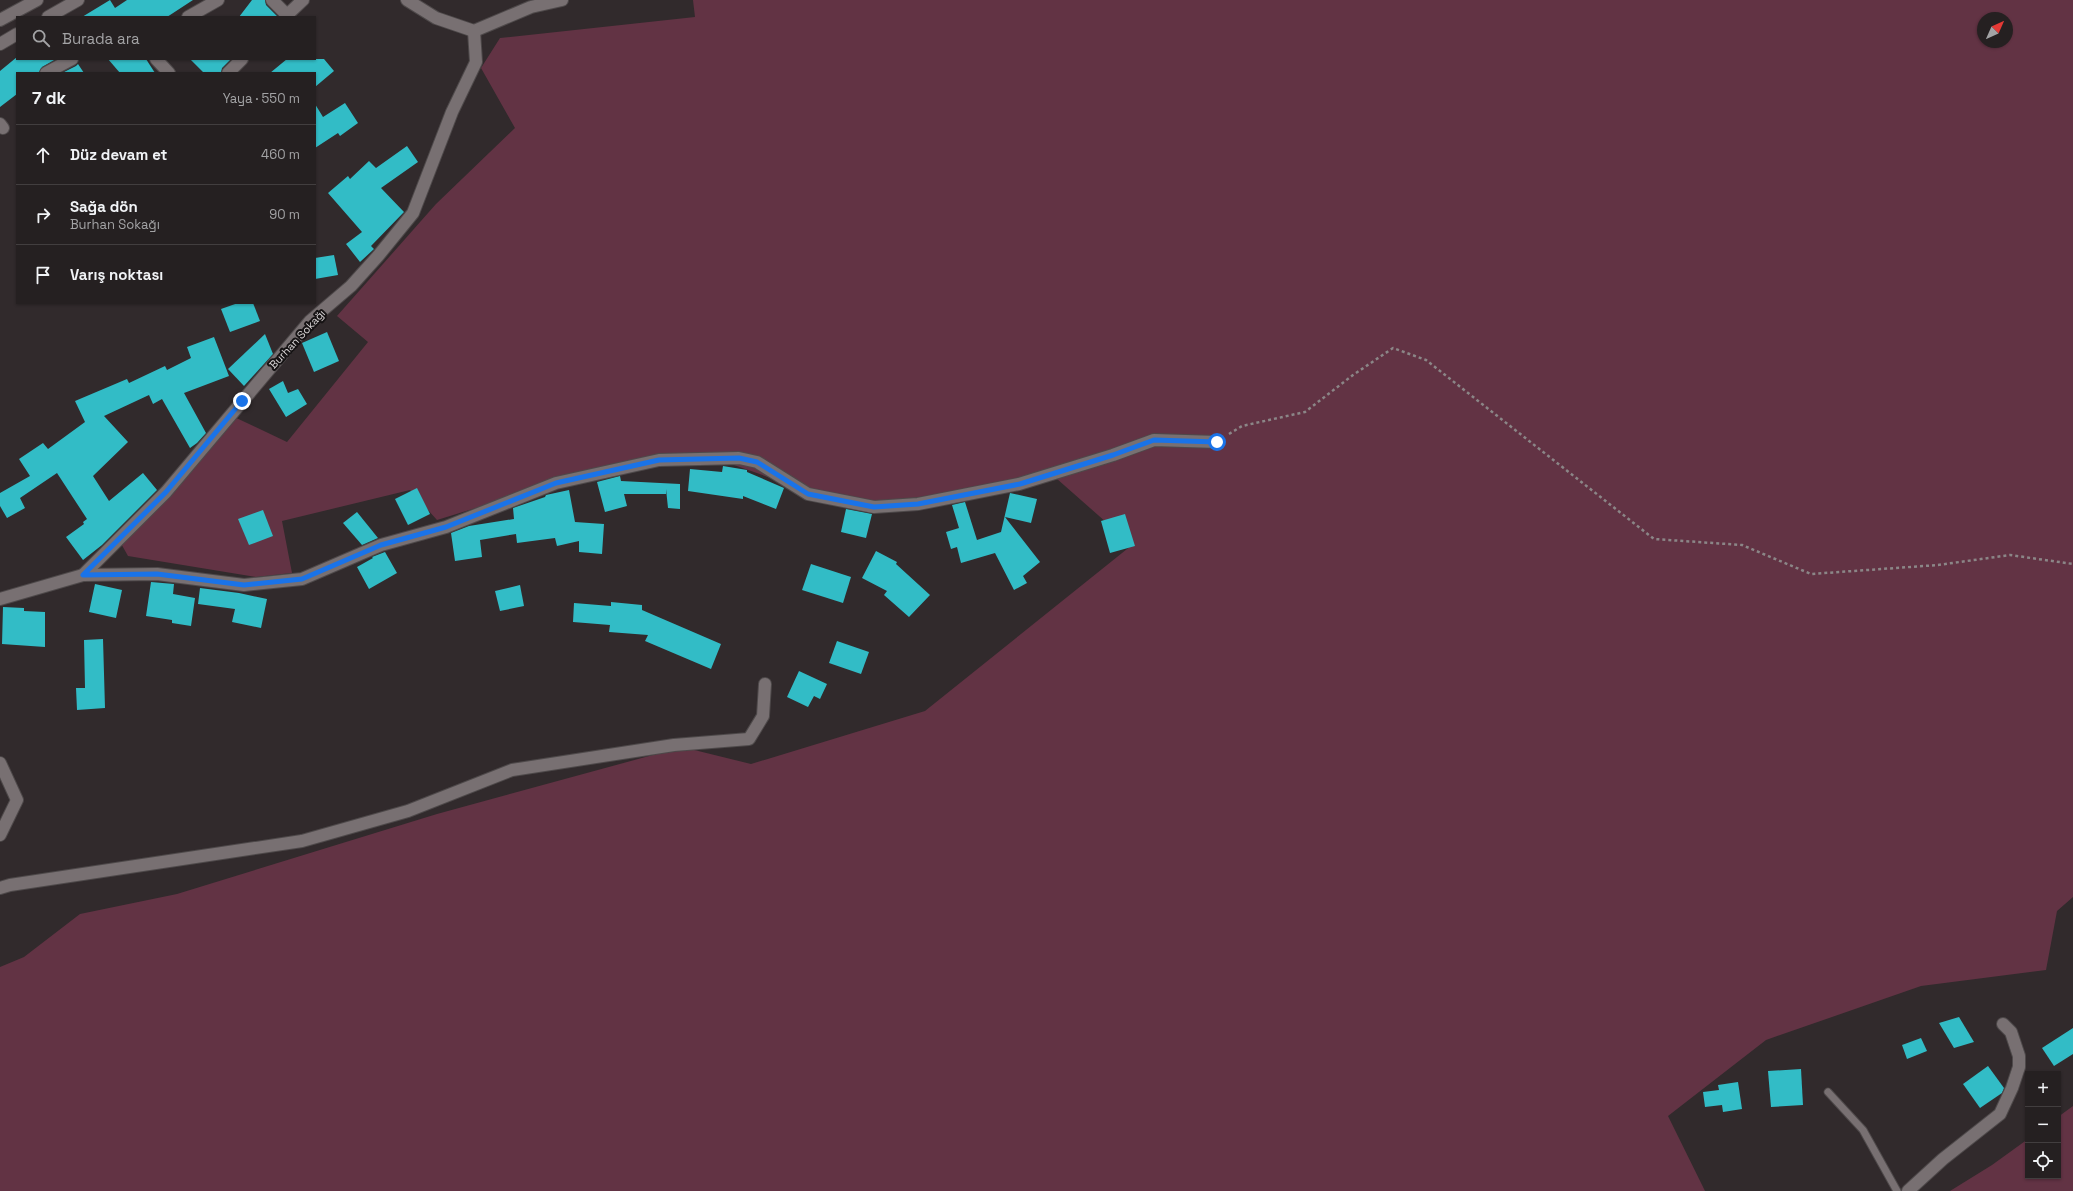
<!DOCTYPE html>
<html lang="tr">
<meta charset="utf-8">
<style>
:root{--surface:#252021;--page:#312d2e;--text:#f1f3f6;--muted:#a3a3a5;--line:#423e3f}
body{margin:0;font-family:"Space Grotesk",sans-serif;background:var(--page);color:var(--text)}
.controls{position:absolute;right:12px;bottom:12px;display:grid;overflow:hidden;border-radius:0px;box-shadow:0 1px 3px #0004}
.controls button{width:36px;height:36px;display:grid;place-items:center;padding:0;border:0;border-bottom:1px solid var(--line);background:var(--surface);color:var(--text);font:20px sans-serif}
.compass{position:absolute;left:1977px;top:12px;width:36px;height:36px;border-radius:50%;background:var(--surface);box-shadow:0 1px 3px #0004;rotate:45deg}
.stop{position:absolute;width:12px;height:12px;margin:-9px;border:3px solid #1a73e8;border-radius:50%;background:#fff}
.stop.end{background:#1a73e8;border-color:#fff;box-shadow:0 1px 4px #0008}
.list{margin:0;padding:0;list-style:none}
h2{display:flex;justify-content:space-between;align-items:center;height:52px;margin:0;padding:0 16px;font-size:17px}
h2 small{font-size:13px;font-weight:400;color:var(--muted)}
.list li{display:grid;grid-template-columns:26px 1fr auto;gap:12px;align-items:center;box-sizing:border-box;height:60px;padding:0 16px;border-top:1px solid var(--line)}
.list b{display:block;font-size:15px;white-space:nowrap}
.list p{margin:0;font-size:13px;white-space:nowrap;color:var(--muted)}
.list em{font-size:13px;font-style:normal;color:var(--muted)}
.icon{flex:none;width:22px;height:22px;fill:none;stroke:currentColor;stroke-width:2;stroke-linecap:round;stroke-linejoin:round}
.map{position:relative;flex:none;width:2073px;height:1191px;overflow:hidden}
.search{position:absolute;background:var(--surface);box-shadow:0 1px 3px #0004;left:16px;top:16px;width:300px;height:44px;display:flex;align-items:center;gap:10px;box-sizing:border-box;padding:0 14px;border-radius:0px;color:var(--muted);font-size:15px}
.panel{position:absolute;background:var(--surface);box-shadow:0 1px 3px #0004;left:16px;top:72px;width:300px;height:232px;border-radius:0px}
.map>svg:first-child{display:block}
.green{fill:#623344;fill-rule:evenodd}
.building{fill:#32bcc6}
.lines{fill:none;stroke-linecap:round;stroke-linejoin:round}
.lane-casing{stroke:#4e494a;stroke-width:9}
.street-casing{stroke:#4e494a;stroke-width:14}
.path{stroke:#8b8687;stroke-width:2.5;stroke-dasharray:3 3;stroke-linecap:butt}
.lane{stroke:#787072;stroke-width:7}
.street{stroke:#787072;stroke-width:12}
.route{stroke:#1a73e8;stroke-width:5}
.labels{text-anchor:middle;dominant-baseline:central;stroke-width:4;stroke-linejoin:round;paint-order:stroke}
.street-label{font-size:11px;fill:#d9d5d6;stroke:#161314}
</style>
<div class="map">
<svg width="2073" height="1191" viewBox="0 0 2073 1191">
<rect width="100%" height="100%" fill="#312a2c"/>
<g class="green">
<path d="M693 0H2073V897L2057 911 2046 970 1921 986 1766 1040 1668 1116 1705 1191H0V967L24 957 80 914 177 894 437 814 682 747 751 764 925 711 1132 545 1048 471 950 495 859 509 711 457 586 474 437 520 410 490 282 521 292 573 256 577 128 556 119 540 230 415 287 442 368 342 337 316 436 204 515 128 481 68 500 38 695 17ZM1983 18H2007V42H1983Z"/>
<polygon points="2073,1106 2073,1191 1950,1191 1992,1165 2028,1139 2028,1176 2058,1176 2058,1117"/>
</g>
<g class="building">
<polygon points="110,0 115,8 127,0 193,0 167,17 82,17"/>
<polygon points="252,0 265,0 266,5 278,17 239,17"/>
<polygon points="17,57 17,59 56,59 42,67 39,73 17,73 17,94 0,107 0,71"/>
<polygon points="108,59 146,59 155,73 120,73"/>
<polygon points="190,59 231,59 222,68 221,73 204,73"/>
<polygon points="287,59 324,59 334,71 315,87 315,73 270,73"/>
<polygon points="78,64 84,73 62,73 76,66"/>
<polygon points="345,103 358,123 340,136 338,133 315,148 315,104 323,117"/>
<polygon points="407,146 418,162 381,188 404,212 371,246 374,249 360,262 346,244 362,232 328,193 348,176 350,179 369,161 376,168"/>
<polygon points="334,255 338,275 315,279 315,258"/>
<polygon points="238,303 253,303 260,321 230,332 221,309"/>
<polygon points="327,332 339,361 314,372 302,343"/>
<polygon points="265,334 273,354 244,386 228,369"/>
<polygon points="214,337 229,376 184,393 206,433 197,443 190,448 162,399 153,404 149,395 104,416 128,442 93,476 109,501 143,473 157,490 102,545 83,560 66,537 84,524 83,522 87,519 57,473 20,498 25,508 7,518 0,506 0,493 30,476 19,459 43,443 48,449 85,422 75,401 127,379 129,383 165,366 167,370 191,358 187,347"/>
<polygon points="283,381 288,393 298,389 307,404 286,417 269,389"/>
<polygon points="723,466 747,470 747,472 784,488 776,509 743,496 743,499 688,491 690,469 722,472"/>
<polygon points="620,476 621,481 680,484 680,509 668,508 666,489 666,494 624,494 627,506 605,512 597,482"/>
<polygon points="417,488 430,514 408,525 395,499"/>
<polygon points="569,490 575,522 604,524 602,554 579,552 579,541 557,546 555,538 517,543 516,534 480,540 482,557 455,561 451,533 469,526 514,519 513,508 545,497 546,495"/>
<polygon points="1010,493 1037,499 1031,523 1005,517 1040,562 1023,576 1027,583 1014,590 995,553 961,563 957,547 951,549 946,532 959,528 952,505 965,502 977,540 1001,532"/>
<polygon points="846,509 872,514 866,538 841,532"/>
<polygon points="263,510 273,536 249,545 238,519"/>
<polygon points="357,512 378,538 362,545 343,523"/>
<polygon points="1125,514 1135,546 1110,553 1101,521"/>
<polygon points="876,551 897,562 896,564 930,595 909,617 884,595 887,591 862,578"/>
<polygon points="385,552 397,573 369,589 357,567 373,558 372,557"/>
<polygon points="811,564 851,577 843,603 802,590"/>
<polygon points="151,582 174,584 173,594 195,598 191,626 172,623 172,620 146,616"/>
<polygon points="95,584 122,590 116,618 89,612"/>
<polygon points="520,585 524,606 500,611 495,591"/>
<polygon points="200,588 239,593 267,599 261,628 232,622 235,609 198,604"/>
<polygon points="611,602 642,605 642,610 721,644 711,669 645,641 648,635 609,632 610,625 573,622 574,603 611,606"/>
<polygon points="3,607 24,608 24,611 45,612 45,647 2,644"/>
<polygon points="103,639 105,708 77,710 76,688 85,688 84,640"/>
<polygon points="837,641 869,652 861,674 829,663"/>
<polygon points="799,671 827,684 820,699 814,696 808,707 787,697"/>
<polygon points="1959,1017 1974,1042 1954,1048 1939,1023"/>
<polygon points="2073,1028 2073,1054 2054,1066 2042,1048"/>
<polygon points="1921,1038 1927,1051 1907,1059 1902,1045"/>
<polygon points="1988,1066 2004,1088 2002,1093 1980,1108 1963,1084"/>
<polygon points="1801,1069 1803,1105 1771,1107 1768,1071"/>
<polygon points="1738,1082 1742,1109 1723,1112 1722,1105 1705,1107 1703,1092 1719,1090 1718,1085"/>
</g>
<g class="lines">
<g class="lane-casing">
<polyline id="lane" points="1828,1092 1863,1130 1897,1191"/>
</g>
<g class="street-casing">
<g id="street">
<polyline points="272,0 287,15"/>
<polyline points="407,0 436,18 474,31 531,7 562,0"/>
<polyline points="48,17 78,0"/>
<polyline points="188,17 218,0"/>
<polyline points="285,17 303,0"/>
<polyline points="0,20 37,0"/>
<polyline points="0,44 17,34"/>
<polyline points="156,59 169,73"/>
<polyline points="46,73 72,59"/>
<polyline points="228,73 242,59"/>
<polyline points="0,124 3,128"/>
<polyline points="83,575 166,492 310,321 351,286 378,256 413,213 452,112 476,62 474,31"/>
<polyline points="0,599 83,575 157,574 244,585 302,579 381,545 446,527 556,483 659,460 739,458 757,462 808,494 874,507 918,504 1019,484 1113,455 1154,440 1217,442"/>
<polyline points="0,763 17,800 0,835"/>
<polyline points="0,888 10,885 302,841 408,811 512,770 674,745 749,739 763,716 765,684"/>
<polyline points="1908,1191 1943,1159 2000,1114 2012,1088 2019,1067 2019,1056 2011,1032 2003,1024"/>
</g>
</g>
<polyline class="path" points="1229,434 1242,426 1305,412 1353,375 1393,348 1426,360 1654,539 1742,545 1811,574 1938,565 2010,555 2073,564"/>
<use href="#lane" class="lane"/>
<use href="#street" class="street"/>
</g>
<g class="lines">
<polyline class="route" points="242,401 166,492 83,575 157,574 244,585 302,579 381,545 446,527 556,483 659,460 739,458 757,462 808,494 874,507 918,504 1020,484 1113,455 1154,440 1217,442"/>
</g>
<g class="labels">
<g class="street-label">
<text transform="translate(297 339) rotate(-47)">Burhan Sokağı</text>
</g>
</g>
</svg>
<div class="controls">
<button>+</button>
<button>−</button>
<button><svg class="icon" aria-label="locate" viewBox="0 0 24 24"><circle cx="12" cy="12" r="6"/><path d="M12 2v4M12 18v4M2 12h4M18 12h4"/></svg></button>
</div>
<svg class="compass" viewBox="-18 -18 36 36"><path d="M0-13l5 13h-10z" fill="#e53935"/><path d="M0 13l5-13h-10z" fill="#a3a3a5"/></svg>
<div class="stop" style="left:1217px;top:442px"></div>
<div class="stop end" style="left:242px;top:401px"></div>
<div class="search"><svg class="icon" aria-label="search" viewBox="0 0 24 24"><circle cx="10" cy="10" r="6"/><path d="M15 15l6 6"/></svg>Burada ara</div>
<section class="panel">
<h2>7 dk<small>Yaya · 550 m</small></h2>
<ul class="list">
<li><svg class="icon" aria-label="ahead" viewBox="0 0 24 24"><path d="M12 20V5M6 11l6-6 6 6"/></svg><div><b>Düz devam et</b></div><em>460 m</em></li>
<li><svg class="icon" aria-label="right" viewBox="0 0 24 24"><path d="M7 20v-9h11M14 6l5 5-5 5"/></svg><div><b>Sağa dön</b><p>Burhan Sokağı</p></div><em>90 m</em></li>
<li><svg class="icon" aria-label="arrive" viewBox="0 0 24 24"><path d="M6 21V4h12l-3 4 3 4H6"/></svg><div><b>Varış noktası</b></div></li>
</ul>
</section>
</div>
